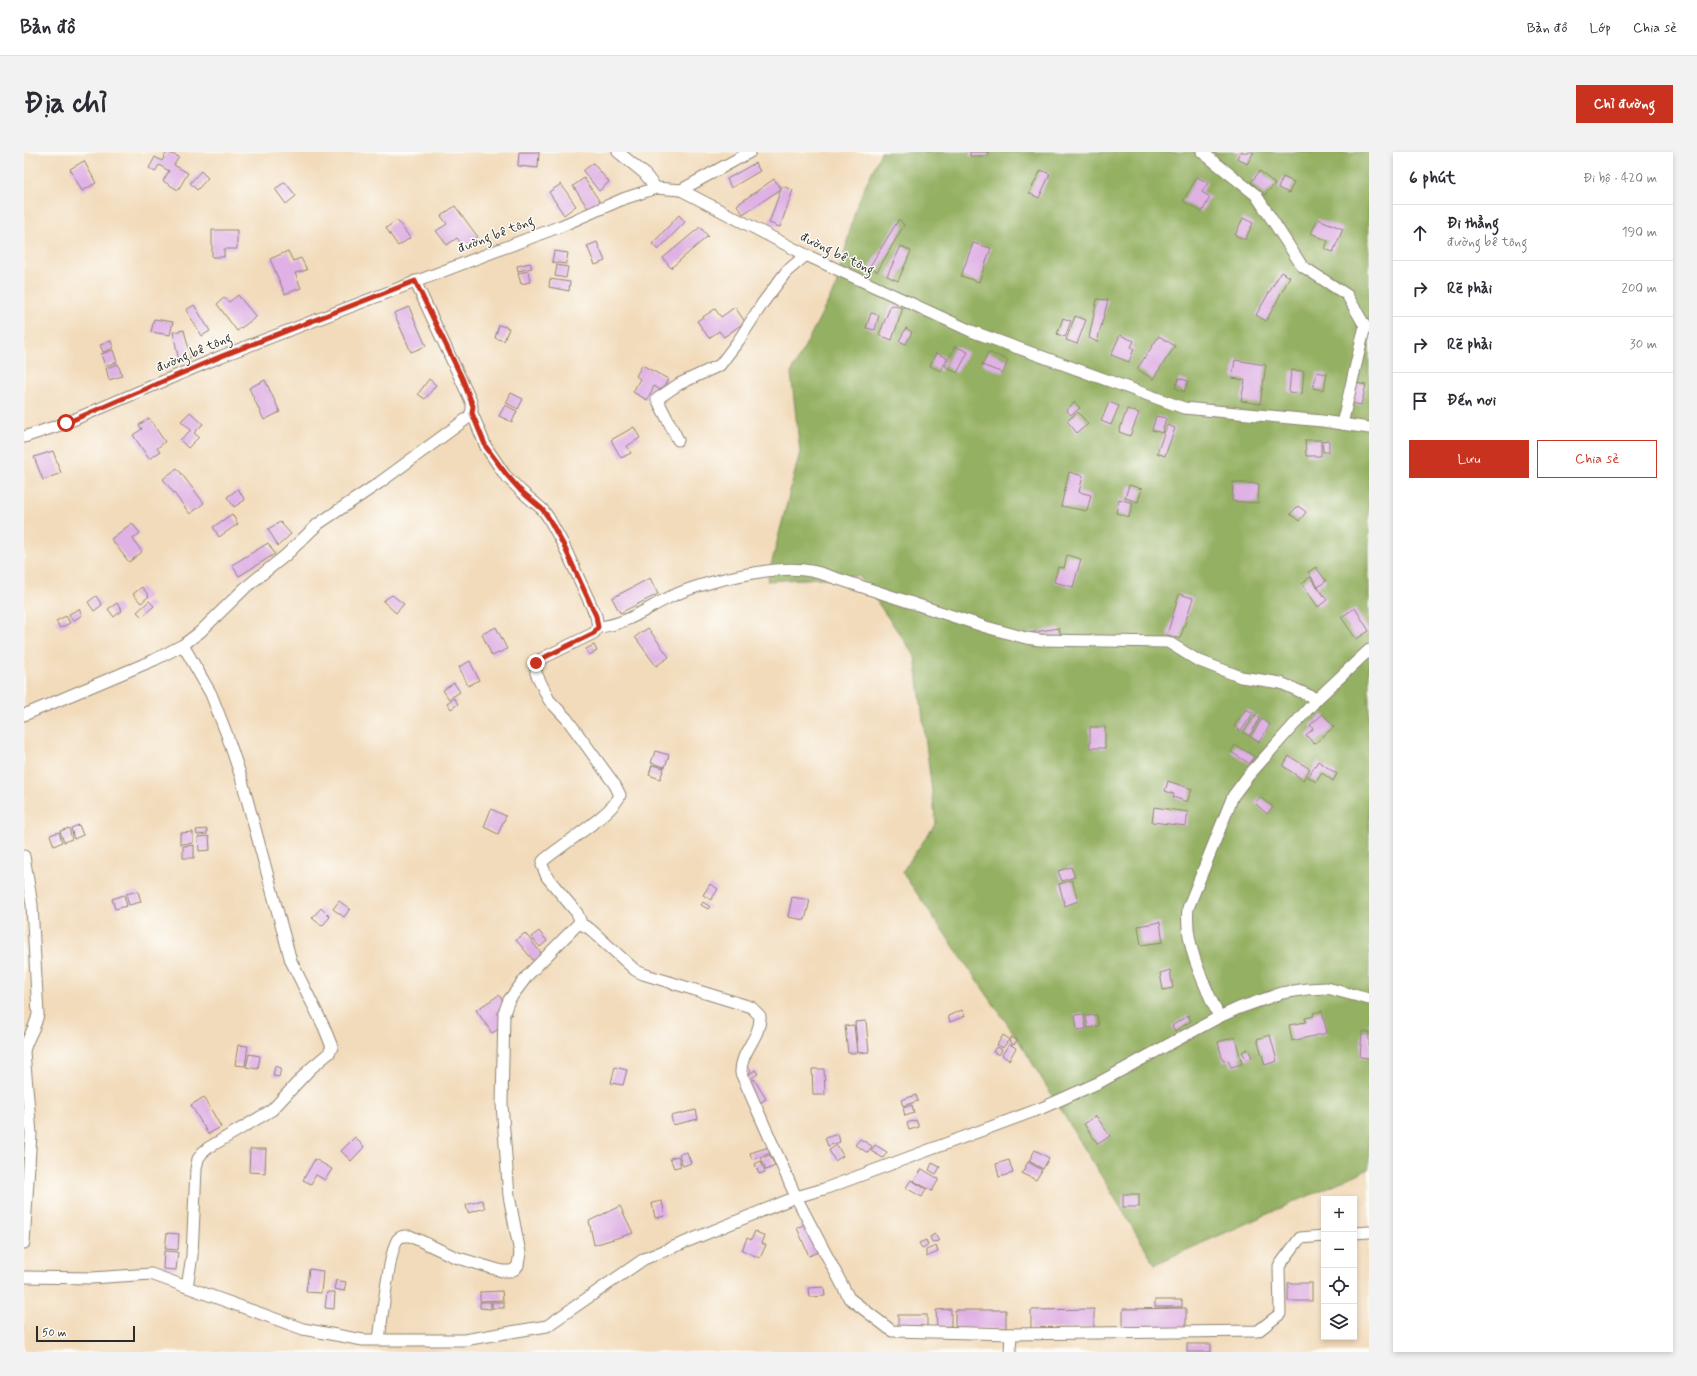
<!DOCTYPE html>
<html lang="vi">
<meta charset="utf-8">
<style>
:root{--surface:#fff;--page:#f2f2f3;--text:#2b2b33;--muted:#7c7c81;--line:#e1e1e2;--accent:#c8321e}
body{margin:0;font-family:Mynerve,sans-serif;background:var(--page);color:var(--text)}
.controls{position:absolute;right:12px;bottom:12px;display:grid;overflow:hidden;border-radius:0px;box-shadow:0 2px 6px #0003}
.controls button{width:36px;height:36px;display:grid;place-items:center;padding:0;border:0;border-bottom:1px solid var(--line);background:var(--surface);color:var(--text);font:20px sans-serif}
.scale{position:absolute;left:12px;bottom:10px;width:99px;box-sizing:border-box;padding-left:4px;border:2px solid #2b2b2b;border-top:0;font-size:11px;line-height:14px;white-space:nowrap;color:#2b2b2b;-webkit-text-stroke:3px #fdfcf7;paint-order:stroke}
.stop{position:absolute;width:12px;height:12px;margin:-9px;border:3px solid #c8321e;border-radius:50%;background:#fff}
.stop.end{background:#c8321e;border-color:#fff;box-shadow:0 1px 4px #0008}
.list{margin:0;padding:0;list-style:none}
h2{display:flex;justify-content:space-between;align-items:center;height:52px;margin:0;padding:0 16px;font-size:17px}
h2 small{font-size:13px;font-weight:400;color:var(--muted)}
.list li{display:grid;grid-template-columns:26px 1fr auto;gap:12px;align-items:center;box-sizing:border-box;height:56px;padding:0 16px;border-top:1px solid var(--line)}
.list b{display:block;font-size:15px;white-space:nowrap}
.list p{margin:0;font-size:13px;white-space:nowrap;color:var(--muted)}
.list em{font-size:13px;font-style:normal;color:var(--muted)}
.actions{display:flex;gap:8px;padding:12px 16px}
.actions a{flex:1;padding:9px 0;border:1px solid var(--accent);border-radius:0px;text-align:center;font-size:14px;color:var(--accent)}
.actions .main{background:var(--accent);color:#fff}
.icon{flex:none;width:22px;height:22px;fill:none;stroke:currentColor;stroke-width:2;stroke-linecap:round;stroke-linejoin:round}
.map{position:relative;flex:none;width:1345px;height:1200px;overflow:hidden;border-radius:0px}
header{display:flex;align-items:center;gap:24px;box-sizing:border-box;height:56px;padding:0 20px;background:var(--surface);border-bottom:1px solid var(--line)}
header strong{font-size:19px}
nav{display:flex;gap:22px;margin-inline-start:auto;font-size:14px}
.intro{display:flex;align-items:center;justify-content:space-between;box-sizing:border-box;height:96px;padding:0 24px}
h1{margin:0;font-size:28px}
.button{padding:10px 18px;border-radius:0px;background:var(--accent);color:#fff;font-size:14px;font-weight:700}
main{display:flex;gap:24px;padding:0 24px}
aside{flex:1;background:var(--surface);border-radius:0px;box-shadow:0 2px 6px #0003}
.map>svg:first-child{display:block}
.forest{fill:#94b062;stroke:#606e46}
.building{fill:#dfb1e5}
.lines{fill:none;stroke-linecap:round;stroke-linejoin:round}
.street-casing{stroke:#8e8373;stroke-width:13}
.street{stroke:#fff;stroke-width:11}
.route{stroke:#c8321e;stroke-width:5}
.labels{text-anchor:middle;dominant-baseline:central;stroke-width:3;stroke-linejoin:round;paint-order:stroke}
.street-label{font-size:13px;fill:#2b2b2b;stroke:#fdfcf7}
</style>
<header>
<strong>Bản đồ</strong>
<nav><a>Bản đồ</a><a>Lớp</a><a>Chia sẻ</a></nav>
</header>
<div class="intro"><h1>Địa chỉ</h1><a class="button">Chỉ đường</a></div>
<main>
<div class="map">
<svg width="1345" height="1200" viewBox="0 0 1345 1200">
<rect width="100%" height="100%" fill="#fdfcf7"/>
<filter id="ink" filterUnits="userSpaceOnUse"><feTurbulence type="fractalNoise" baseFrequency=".025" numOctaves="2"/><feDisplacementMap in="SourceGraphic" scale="8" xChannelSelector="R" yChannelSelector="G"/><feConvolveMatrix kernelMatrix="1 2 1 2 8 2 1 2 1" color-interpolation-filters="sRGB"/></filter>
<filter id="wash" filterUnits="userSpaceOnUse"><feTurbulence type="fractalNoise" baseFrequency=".012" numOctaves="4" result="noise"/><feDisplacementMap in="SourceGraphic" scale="16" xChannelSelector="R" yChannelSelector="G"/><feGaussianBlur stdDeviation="0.9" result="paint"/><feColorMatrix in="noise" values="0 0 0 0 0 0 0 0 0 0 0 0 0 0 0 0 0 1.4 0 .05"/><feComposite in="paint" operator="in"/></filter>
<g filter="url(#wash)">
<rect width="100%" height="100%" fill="#f2dbbb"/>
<polygon class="forest" points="857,0 1345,0 1345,1017 1131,1112 993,886 878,720 912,671 891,504 835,424 743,429 776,300 767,221 812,134 832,55"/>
<g id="blocks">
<g class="building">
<polygon points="143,0 155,5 150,13 164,21 154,38 139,29 145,19 135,13 131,20 125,16 131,5 138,9"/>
<polygon points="495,0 515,0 514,16 494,14"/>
<rect x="946" y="0" width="18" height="4"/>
<polygon points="1216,0 1230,0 1223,12 1213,6"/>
<polygon points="60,9 72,31 58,39 46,17"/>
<polygon points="569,11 585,30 575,39 559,19"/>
<polygon points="731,11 736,19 707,36 703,27"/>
<polygon points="1017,18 1026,22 1015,46 1005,41"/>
<polygon points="177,19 184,26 173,38 166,31"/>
<polygon points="1236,19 1251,32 1240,43 1227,30"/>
<polygon points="1173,25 1184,31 1178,40 1186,45 1178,60 1159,49"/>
<polygon points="1259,25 1270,30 1265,41 1254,36"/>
<polygon points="560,26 576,50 565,58 549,34"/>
<polygon points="750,27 757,37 719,62 713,53"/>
<polygon points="261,30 272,44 262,52 251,37"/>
<polygon points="537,32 552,54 540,63 525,40"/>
<polygon points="758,34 769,38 756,75 745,71"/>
<polygon points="431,54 454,85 440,95 433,86 423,93 412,79 423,72 417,64"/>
<polygon points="655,63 661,70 634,98 628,92"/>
<polygon points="1219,66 1229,71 1221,88 1211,83"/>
<polygon points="875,67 880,73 853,120 846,114"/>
<polygon points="1294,67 1319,77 1309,100 1301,97 1304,89 1287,81"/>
<polygon points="373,68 386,86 374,94 362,76"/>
<polygon points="676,75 684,84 647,116 639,106"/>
<polygon points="188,78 213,78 213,97 200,97 200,105 188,105"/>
<polygon points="573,90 581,109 571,113 563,94"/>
<polygon points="949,91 967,96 955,130 937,124"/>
<polygon points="877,94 887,99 874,129 863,124"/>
<polygon points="264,99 269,109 277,106 283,118 271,121 277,136 261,142 246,107"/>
<polygon points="530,99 544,101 542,112 528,110"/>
<polygon points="506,111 508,116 494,119 493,114"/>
<polygon points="533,113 544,115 542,126 531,124"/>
<polygon points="504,119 506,130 497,132 494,121"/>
<polygon points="1257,120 1266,125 1242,169 1232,163"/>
<polygon points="526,127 546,130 545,139 525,135"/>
<polygon points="214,143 232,165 213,179 193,152 200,146 205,150"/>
<polygon points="1073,147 1084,148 1073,190 1065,186"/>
<polygon points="170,153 186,179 178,184 162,158"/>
<polygon points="867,153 879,156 868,188 855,183"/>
<polygon points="385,155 402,194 387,200 370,161"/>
<polygon points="711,155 721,170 700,185 695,179 685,186 673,169 691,157 697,165"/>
<polygon points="847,161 855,163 851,178 842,176"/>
<polygon points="1051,164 1062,168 1053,192 1042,188"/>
<polygon points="1039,166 1047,169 1041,185 1033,182"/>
<polygon points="130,167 149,170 146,183 127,180"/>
<polygon points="475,173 485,176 480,189 471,186"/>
<polygon points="882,176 888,180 882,192 875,189"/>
<polygon points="160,178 167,206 155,209 149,180"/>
<polygon points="1096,183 1110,189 1107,195 1110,197 1105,210 1087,203"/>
<polygon points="1135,184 1151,194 1129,227 1113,217"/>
<polygon points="87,189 89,196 79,200 76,193"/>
<polygon points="931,194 944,200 933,221 921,214"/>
<polygon points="89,198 93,210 81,214 77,202"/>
<polygon points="964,200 984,208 979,221 958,213"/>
<polygon points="912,201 923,206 917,219 906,214"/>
<polygon points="1211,208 1242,213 1236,252 1217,249 1221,228 1208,226"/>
<polygon points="94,212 98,224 85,228 82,216"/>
<polygon points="618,213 644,227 638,239 630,234 623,248 609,240 616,227 612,224"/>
<polygon points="1267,218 1280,219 1278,242 1265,240"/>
<polygon points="1293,220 1303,222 1300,238 1289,236"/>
<polygon points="1155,226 1164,229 1160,240 1151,236"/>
<polygon points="405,227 412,233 401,247 394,242"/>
<polygon points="241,228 256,260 240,268 225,236"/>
<polygon points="1332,231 1342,233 1337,253 1328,251"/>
<polygon points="487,241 499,247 494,257 482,251"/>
<polygon points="1051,250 1056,256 1047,263 1042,258"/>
<polygon points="1085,250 1095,254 1087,273 1077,269"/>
<polygon points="481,253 493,259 488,270 475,264"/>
<polygon points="1103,257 1115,261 1106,284 1095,280"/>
<polygon points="166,260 179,272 170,281 175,285 164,296 156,288 167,278 157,269"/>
<polygon points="1054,260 1064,272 1053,281 1043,269"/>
<polygon points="1132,264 1142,266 1138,281 1128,278"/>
<polygon points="125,266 141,290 133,296 136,300 125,307 109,283 118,277 115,273"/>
<polygon points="1143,273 1151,276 1141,304 1133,301"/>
<polygon points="610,275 616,286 603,294 607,301 597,306 587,288"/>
<polygon points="1281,288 1297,288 1297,304 1282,304"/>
<polygon points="1305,288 1305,300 1299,300 1298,289"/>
<polygon points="29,299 37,321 19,328 10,305"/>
<polygon points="153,316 180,351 166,362 139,327"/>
<polygon points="1045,320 1059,324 1055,340 1067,343 1063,359 1037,354"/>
<polygon points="1209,330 1235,332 1234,351 1208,349"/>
<polygon points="1105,333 1118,337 1114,350 1101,346"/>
<polygon points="214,337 221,348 210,355 203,345"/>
<polygon points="1095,347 1109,351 1105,365 1092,361"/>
<polygon points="1274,354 1282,360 1275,369 1266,362"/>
<polygon points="208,362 214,372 195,385 189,375"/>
<polygon points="256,370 267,382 254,394 244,377"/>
<polygon points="108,371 116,381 109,387 118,400 105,410 87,387"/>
<polygon points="244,391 251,402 215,424 208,413"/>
<polygon points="1043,403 1057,407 1049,435 1030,430 1034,415 1040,416"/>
<polygon points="1292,415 1302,429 1294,435 1284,420"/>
<polygon points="1286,425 1303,448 1294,455 1278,432"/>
<polygon points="626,426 634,442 596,461 588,446"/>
<polygon points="118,435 125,444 117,451 109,442"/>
<polygon points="1155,442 1169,446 1156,487 1143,483"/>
<polygon points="368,443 380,452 372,461 359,449"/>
<polygon points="72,444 78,453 70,459 64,450"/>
<polygon points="125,449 130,454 118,465 113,460"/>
<polygon points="93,451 98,458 90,465 84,457"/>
<polygon points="1331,456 1345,479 1332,487 1317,465"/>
<polygon points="55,457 58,463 49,469 45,462"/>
<polygon points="42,464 46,471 36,476 32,469"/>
<polygon points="472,475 483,497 468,504 458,482"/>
<polygon points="624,476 645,505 632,514 611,485"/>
<polygon points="1035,476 1037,485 1004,481"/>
<polygon points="570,493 573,499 565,503 562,497"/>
<polygon points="446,509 455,528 444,534 435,515"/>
<polygon points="430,531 436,540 425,547 419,538"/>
<polygon points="430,546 434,552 427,557 423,551"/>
<polygon points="1222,557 1229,561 1217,579 1210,574"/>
<polygon points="1299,562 1310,575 1290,592 1282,583 1289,577 1286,573"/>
<polygon points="1231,563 1236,566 1225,584 1219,580"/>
<polygon points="1238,567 1246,573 1235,590 1226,585"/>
<rect x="1066" y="575" width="15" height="21"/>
<polygon points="1211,593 1230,604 1226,612 1207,600"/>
<polygon points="631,599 645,603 641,615 627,611"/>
<polygon points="1265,604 1286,617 1279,628 1259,614"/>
<polygon points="1294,609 1313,622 1309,629 1298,621 1292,630 1284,625"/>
<polygon points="628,613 640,616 636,627 625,623"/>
<polygon points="1144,629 1168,637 1163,650 1149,645 1150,642 1141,639"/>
<polygon points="1236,645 1249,655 1243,662 1231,651"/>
<polygon points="1130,655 1164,660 1162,674 1128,670"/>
<polygon points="467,657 482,664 474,682 460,675"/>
<polygon points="55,673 59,683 50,687 47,676"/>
<polygon points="45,676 48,687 40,690 36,679"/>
<polygon points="183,677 183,682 173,683 172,678"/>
<polygon points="35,680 38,690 30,694 26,683"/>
<polygon points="169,680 169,691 156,692 156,681"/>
<polygon points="185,684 186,698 175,699 174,685"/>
<polygon points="170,693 170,706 159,706 159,694"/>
<polygon points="1047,715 1051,725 1038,729 1034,719"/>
<polygon points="1048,728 1054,749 1041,754 1035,732"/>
<polygon points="686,732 694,737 687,748 679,743"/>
<polygon points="114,739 117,750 105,753 102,742"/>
<polygon points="100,743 103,754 91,757 88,747"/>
<polygon points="768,745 786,748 781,768 764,765"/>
<polygon points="315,749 326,757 320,765 309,757"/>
<polygon points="679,750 686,755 684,757 677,753"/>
<polygon points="297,756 306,765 298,774 288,766"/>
<polygon points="1136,770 1139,790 1117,793 1114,774"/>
<polygon points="515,779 523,789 516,795 507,785"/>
<polygon points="501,781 518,802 510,809 492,788"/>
<polygon points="1146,818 1149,836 1139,838 1136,821"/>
<polygon points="475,843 488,863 479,869 481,873 468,881 452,858"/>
<polygon points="938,858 941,864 926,870 924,864"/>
<polygon points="1298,859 1303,881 1268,889 1265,873 1282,870 1281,866 1290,864 1289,861"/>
<polygon points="1060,862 1062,877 1053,878 1051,863"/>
<polygon points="1073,863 1075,874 1064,876 1062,864"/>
<polygon points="1164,863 1167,869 1151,879 1148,874"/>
<polygon points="842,869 845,900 834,901 831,870"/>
<polygon points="830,873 833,901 824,901 821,874"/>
<polygon points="1338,880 1345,880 1345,906 1336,905"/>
<polygon points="979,883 985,887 979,896 973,893"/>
<polygon points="1246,883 1253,909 1241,913 1233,887"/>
<polygon points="987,885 993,888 990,893 985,889"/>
<polygon points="1211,885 1218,912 1207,915 1204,908 1199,909 1194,890"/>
<polygon points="985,892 992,896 985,908 978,903"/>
<polygon points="214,893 224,894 221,914 211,913"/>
<polygon points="972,895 978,898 975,903 969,900"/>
<polygon points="1224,897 1228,905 1223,908 1218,900"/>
<polygon points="225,902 236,904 234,917 222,915"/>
<polygon points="251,914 257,916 255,925 249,924"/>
<polygon points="591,915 603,918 599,933 587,931"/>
<polygon points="724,915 727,919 720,925 716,920"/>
<polygon points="788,917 800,917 801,943 789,943"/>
<polygon points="731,918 734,922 723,929 721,925"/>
<polygon points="730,927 742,947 734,952 721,932"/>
<polygon points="892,943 894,949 879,954 877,948"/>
<polygon points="180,945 197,975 184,982 167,953"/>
<polygon points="888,953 890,961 881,964 879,956"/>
<polygon points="672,958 674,967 649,973 647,964"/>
<polygon points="1072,964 1086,984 1074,992 1060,972"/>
<polygon points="892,968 895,975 885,978 883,971"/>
<polygon points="814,982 816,990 804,994 801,986"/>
<polygon points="331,985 340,995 327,1009 317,999"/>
<polygon points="836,987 848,994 844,1001 831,993"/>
<polygon points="813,993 819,1004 811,1009 805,998"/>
<polygon points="851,993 863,1000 859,1006 847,999"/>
<polygon points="748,994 750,1000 728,1007 726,1001"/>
<polygon points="226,997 242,997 241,1021 225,1020"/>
<polygon points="1011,998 1025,1006 1019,1017 1005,1009"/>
<polygon points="663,1000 667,1011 659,1014 655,1002"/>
<polygon points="746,1003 751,1014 742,1018 737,1006"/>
<polygon points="654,1004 657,1014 650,1016 646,1006"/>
<polygon points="291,1007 308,1017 301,1028 292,1023 287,1032 279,1028"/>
<polygon points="985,1008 989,1021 975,1025 972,1012"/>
<polygon points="737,1009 741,1020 735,1022 731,1012"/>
<polygon points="1004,1010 1018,1018 1012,1028 998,1021"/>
<polygon points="908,1011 916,1015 912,1022 905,1018"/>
<polygon points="898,1017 915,1027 908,1039 890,1029"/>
<polygon points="887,1028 902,1037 898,1045 882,1036"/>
<rect x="1099" y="1042" width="16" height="13"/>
<polygon points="458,1048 461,1056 444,1061 442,1053"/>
<polygon points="638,1049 641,1064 631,1066 628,1051"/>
<polygon points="596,1054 609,1081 570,1093 565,1069"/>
<polygon points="785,1070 795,1100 785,1104 773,1076"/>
<polygon points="731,1079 740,1084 737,1091 742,1093 736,1106 718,1098 723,1086 727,1088"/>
<polygon points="143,1081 155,1082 154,1098 141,1097"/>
<polygon points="911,1082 915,1089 908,1090 906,1085"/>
<polygon points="902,1088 904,1093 898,1096 895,1091"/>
<polygon points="912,1094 914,1100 902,1105 902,1098"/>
<polygon points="140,1099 154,1100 152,1118 139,1117"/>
<polygon points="285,1117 299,1119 297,1141 282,1140"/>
<polygon points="312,1128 322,1130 320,1139 310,1137"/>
<rect x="1264" y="1131" width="24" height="18"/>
<polygon points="800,1135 801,1144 785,1145 784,1136"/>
<polygon points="478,1139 479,1148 456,1149 456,1140"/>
<polygon points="303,1140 311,1140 310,1157 301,1156"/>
<rect x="1131" y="1148" width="27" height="7"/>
<polygon points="456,1150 467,1150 467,1157 456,1156"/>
<rect x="468" y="1150" width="12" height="6"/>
<polygon points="1162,1156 1162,1175 1099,1176 1099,1157"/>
<polygon points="927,1157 927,1174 913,1175 912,1158"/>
<polygon points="1070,1157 1070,1176 1007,1177 1007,1158"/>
<polygon points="931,1158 982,1158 982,1176 931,1177"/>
<rect x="874" y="1163" width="29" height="12"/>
<rect x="1163" y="1192" width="24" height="8"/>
</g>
</g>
</g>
<g filter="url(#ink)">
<use href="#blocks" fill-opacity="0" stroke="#8e8373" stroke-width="1"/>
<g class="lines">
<g class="street-casing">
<g id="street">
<polyline points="594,0 620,21 632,36"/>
<polyline points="1178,0 1232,43 1278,114 1323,143 1341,174 1318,272"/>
<polyline points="657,38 726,0"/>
<polyline points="0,285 42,271 198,204 537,74 599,47 632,36 657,38 782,103 947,179 1160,256 1298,269 1345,276"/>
<polyline points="654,288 633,247 655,232 696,213 715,188 738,152 762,120 782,103"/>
<path d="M574 475C601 473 620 458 644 446 677 430 751 412 787 419 793 420 799 422 805 424L962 475 1002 486 1016 488 1144 490 1173 508 1217 525 1257 531 1293 547 1345 498"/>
<polyline points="159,493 187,542 203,583 217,625 267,809 300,875 308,895 305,901 286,917 248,958 184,996 178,1001 174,1007 172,1017 168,1104 163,1135"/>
<path d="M0 563 130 508 159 493 176 480 221 436 262 403 294 372 355 331 445 265C449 258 449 254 446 247L391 129"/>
<path d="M0 704 8 753 14 862C12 876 2 887 0 900L7 982 0 1091"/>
<path d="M555 771 566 777 611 818 619 822 727 855 736 864C737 886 716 899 717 921L772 1045 800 1037 1018 956 1076 930 1195 865 1215 856 1258 841 1283 837 1303 836 1345 847"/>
<path d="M1195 865C1180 831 1160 794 1164 756L1209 644 1224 624 1293 547"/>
<polyline points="1330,1081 1345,1080"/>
<polyline points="0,1125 68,1126 127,1122 279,1177 339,1188 440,1188 523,1174 620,1107 772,1045 825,1146 868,1179 987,1182 1234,1179 1256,1162 1255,1114 1276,1086 1300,1084"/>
<path d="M355 1188C357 1173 366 1094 374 1087 377 1083 382 1084 386 1084L431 1105 478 1119H487L491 1117 494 1113 496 1101 485 1044 478 952 480 861 485 848 504 823 555 771 556 768 553 761 523 725 518 713 519 709C537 693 589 662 596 643L591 633 543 567 525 548 512 521V511L517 507 570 481 574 475 572 464 539 392 524 365 518 357 497 339 481 323 462 295 448 261"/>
<polyline points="986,1200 987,1182"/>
</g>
</g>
<use href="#street" class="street"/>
</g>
</g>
<g class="lines" filter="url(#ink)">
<polyline class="route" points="42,271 198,204 391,129 438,226 449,254 448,261 462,295 482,322 497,339 518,357 524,365 539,392 572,464 574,475 570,481 517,507 512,511"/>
</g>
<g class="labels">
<g class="street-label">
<text transform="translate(472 83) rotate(-21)">đường bê tông</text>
<text transform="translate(813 102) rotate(26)">đường bê tông</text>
<text transform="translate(170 201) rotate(-23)">đường bê tông</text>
</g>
</g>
</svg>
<div class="controls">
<button>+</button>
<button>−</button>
<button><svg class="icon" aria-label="locate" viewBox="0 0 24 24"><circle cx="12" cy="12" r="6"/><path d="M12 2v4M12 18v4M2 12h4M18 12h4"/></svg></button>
<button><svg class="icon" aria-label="layers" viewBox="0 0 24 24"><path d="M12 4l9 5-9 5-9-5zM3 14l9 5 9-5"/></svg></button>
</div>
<div class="scale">50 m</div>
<div class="stop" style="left:42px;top:271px"></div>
<div class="stop end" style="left:512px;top:511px"></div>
</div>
<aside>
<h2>6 phút<small>Đi bộ · 420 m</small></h2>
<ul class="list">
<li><svg class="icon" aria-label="ahead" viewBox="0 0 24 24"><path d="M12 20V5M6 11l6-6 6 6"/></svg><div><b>Đi thẳng</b><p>đường bê tông</p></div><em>190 m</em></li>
<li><svg class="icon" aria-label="right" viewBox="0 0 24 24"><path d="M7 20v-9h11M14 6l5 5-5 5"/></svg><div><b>Rẽ phải</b></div><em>200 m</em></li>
<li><svg class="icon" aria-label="right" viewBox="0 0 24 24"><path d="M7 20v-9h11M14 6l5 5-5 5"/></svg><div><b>Rẽ phải</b></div><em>30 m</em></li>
<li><svg class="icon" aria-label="arrive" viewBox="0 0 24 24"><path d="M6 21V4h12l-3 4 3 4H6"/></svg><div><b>Đến nơi</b></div></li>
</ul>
<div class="actions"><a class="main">Lưu</a><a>Chia sẻ</a></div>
</aside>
</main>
